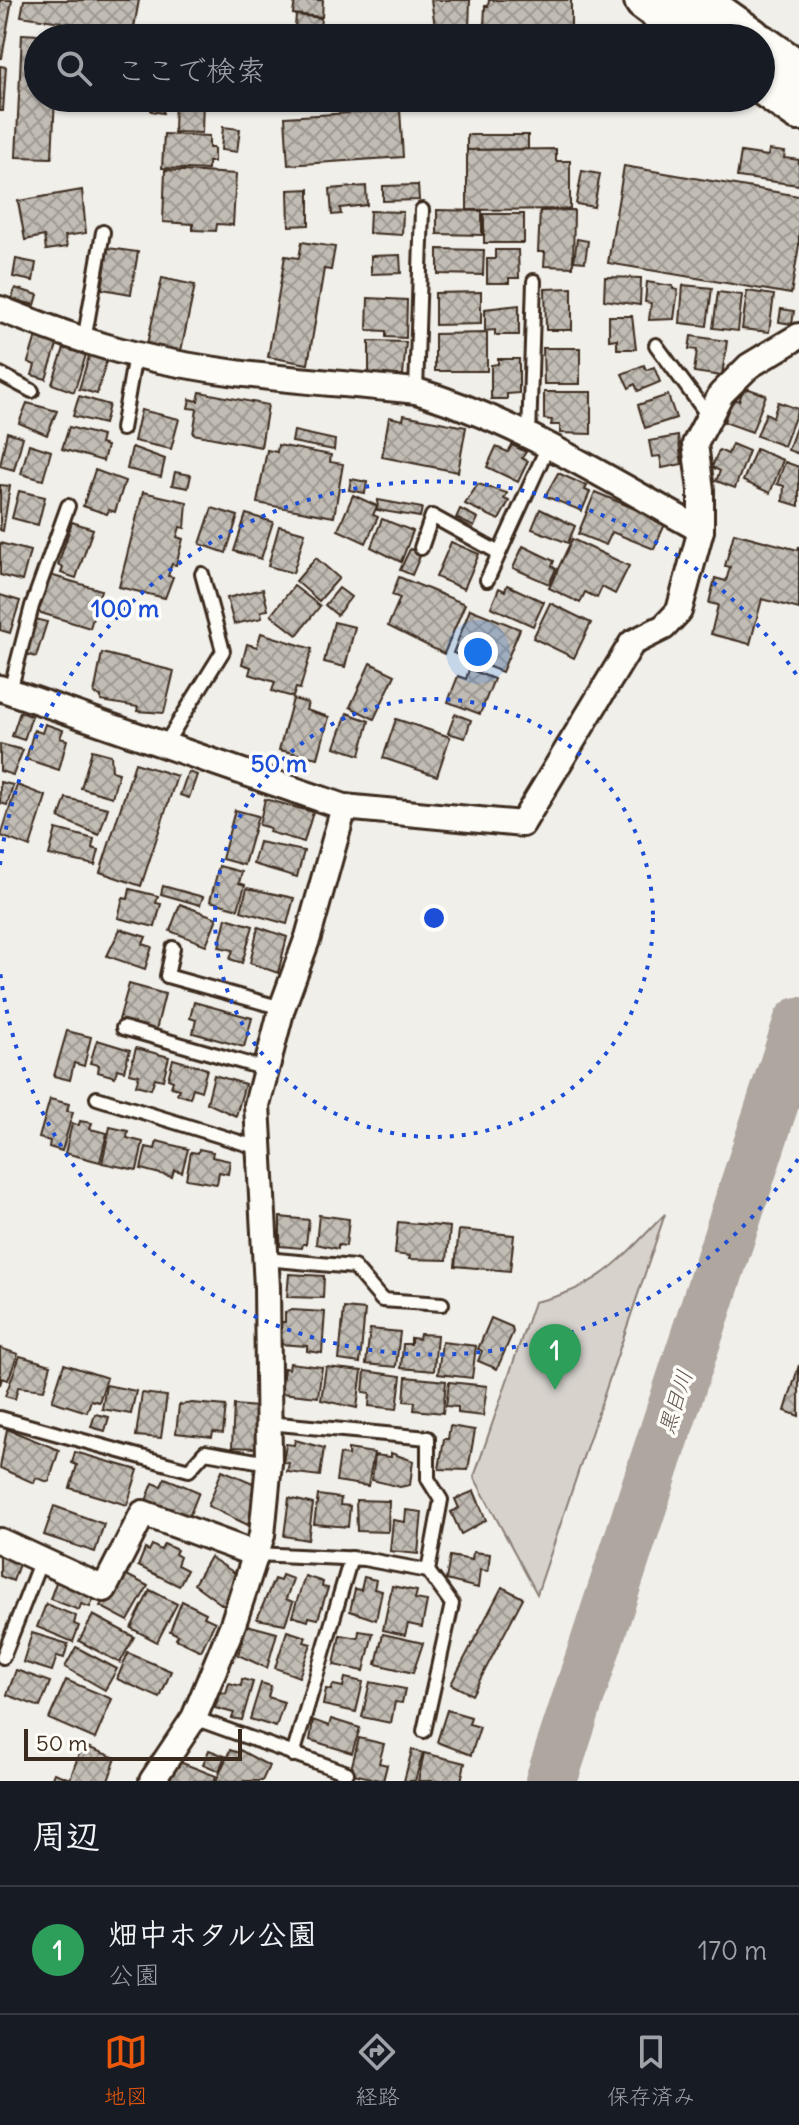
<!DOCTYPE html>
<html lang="ja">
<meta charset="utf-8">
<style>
:root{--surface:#171b24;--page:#20242c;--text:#f1f3f6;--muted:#9ea1a6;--line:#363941;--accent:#ea580c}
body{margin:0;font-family:Delius,"Klee One",sans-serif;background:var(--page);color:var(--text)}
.scale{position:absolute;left:24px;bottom:20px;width:218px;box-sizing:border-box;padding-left:8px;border:4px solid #3b2a1e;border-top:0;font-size:22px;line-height:28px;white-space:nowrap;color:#3b2a1e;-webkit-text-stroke:6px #fdfcf7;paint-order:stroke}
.you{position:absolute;left:478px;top:652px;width:28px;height:28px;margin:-20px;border:6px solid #fff;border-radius:50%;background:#1a73e8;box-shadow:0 0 0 12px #1a73e833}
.badge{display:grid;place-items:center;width:52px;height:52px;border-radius:50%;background:var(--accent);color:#fff;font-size:26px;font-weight:700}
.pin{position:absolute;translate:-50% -66px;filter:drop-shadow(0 2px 4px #0008)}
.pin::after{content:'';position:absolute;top:42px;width:28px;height:24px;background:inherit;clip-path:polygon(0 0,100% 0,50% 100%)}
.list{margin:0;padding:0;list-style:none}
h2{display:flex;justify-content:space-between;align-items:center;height:104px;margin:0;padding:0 32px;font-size:34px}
h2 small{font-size:26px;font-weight:400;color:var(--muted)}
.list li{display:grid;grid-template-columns:52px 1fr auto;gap:24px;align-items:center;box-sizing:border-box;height:128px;padding:0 32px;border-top:2px solid var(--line)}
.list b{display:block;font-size:30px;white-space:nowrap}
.list p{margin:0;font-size:26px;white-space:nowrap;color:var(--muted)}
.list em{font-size:26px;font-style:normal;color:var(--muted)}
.icon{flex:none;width:44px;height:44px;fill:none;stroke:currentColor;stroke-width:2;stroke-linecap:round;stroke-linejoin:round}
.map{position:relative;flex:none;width:799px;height:1781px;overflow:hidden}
.search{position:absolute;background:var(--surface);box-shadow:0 2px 6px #0004;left:24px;right:24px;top:24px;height:88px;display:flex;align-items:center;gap:20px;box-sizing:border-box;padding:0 28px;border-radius:44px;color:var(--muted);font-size:30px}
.sheet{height:232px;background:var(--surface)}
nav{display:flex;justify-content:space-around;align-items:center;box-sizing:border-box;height:112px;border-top:2px solid var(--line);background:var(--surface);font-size:22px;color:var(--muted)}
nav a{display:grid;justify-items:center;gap:4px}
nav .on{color:var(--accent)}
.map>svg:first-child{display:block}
.green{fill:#d7d2cc;stroke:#897e75;stroke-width:2}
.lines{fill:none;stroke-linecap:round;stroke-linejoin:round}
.river{stroke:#aea69f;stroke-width:52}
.building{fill:url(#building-cross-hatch);stroke:#3b2a1e;stroke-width:2}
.service-casing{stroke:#3b2a1e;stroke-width:18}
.minor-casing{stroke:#3b2a1e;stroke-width:30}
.trunk-casing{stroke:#3b2a1e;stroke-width:46}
.service{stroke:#fdfcf7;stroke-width:12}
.minor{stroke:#fdfcf7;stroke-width:24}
.trunk{stroke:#fdfcf7;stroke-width:40}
.ring{fill:none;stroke:#1d4ed8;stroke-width:4;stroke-dasharray:4 8}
.labels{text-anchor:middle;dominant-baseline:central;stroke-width:7;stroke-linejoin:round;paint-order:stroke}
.water-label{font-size:22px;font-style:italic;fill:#63554b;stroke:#fdfcf7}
.centre{fill:#1d4ed8;stroke:#fdfcf7;stroke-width:4}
.ring-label{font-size:24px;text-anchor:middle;font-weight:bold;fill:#1d4ed8;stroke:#fdfcf7;stroke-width:7;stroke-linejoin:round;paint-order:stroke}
</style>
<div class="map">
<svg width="799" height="1781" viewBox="0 0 799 1781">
<defs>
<pattern id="building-cross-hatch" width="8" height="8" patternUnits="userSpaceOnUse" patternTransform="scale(2)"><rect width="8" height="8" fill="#c1bcb4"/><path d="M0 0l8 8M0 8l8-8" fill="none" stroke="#9e9992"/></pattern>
</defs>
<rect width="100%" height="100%" fill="#f1efea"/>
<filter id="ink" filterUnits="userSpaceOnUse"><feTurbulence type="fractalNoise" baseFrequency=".0125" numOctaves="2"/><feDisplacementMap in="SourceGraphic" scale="16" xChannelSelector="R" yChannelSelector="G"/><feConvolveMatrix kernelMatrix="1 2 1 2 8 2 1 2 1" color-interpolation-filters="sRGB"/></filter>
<g filter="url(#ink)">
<path class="green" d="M665 1214 537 1594 474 1477 534 1302C599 1289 621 1259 665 1214Z"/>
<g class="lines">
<polyline class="river" points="551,1781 799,1023"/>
</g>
<g class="building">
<polygon points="0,0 12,0 2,58 0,58"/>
<polygon points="24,0 139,0 133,33 21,16"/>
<polygon points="295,0 323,0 322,17 293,14"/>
<polygon points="431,0 470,0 469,28 436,33"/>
<polygon points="489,0 571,0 571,28 484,27 485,6 488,6"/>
<polygon points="296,15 321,18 319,38 294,38"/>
<polygon points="22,34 58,36 38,38 38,98 55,98 52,158 16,157"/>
<polygon points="0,66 6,67 3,111 0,111"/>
<polygon points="152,98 164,98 163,113 151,111"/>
<polygon points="175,98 203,98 202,133 174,132"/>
<polygon points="285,98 326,98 325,108 284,104"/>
<polygon points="400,110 403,157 288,165 285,117"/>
<polygon points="223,127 240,129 237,152 221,150"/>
<polygon points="164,134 209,136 209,148 214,148 214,162 208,162 208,170 162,168"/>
<polygon points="467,135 528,135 528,149 467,150"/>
<polygon points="556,149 556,161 570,161 570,209 467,210 467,150"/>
<polygon points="769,150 785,152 784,158 799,160 799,185 737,177 741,152 768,156"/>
<polygon points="624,166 799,196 799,245 791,294 608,263"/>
<polygon points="165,170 236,174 233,225 217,224 216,231 193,230 193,224 163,222"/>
<polygon points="582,171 600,174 594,207 576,204"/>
<polygon points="418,185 419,200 383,201 383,186"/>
<polygon points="366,186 367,205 340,208 341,214 332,215 330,189"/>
<polygon points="309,189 309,225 289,226 288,190"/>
<polygon points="82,190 86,233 65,236 67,247 46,250 44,236 25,240 18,201"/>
<polygon points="437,210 482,211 482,235 437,234"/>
<polygon points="574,210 573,267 544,266 545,252 538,252 540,211"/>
<polygon points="370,211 403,212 402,235 369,233"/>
<rect x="484" y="214" width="40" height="29"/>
<polygon points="577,239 588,241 585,262 574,261"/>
<polygon points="302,242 335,247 331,270 324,269 308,364 268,357 285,256 299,258"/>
<polygon points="108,248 138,252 131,294 102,289"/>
<polygon points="438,249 484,250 483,275 438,274"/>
<polygon points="495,250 518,250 519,278 509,278 509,283 487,283 487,259 495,259"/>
<polygon points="400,255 401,273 371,274 371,256"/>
<polygon points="16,259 36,263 33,281 13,277"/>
<polygon points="605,277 641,278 640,305 604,300"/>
<polygon points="162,278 195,285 181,351 147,344"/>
<polygon points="647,282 673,286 673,289 678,290 674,319 649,320 651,303 645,302"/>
<polygon points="683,285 712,288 707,326 680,323"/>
<polygon points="15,288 38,295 35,305 12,299"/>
<polygon points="572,288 572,330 546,330 545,289"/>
<polygon points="747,291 774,295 769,332 742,329"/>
<polygon points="481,292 481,324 435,325 435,293"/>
<polygon points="718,292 742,295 738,331 713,328"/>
<polygon points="368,298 407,300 406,338 386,337 386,331 367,330"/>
<polygon points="519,305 519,335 495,335 495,330 485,331 485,309"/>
<polygon points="781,309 794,311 792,324 779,322"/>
<polygon points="609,316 632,316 636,349 617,349 617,339 609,340"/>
<polygon points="487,333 487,371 435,371 435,334"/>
<polygon points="36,336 58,342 46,379 32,375 35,365 28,362"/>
<polygon points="691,336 727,341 722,376 694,372 697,350 689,349"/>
<polygon points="369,341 406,342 403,375 369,375"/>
<polygon points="64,348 86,355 74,392 52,384"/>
<polygon points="543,348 580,348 580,384 544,384"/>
<polygon points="90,353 107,359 97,394 79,389"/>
<polygon points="498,359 519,359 519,393 507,394 507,399 491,399 491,365 498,364"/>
<polygon points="644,365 646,370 654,367 660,382 638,391 635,384 629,388 622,374"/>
<polygon points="749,389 766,395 752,432 724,422 732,398 739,401 743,390"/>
<polygon points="200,392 268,405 261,447 193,434 197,409 188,408 190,399 198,401"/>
<polygon points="544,392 591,392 591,434 560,433 560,425 551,425 552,420 544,419"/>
<polygon points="668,395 676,418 645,428 638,405"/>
<polygon points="79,396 109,405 104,424 73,416"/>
<polygon points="778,402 798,409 784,446 757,436 766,413 773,417"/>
<polygon points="27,403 57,411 47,435 19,423"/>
<polygon points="141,410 179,419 171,449 134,441"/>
<polygon points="404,415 466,427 458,472 382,457 389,417 403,420"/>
<polygon points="797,425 799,426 799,454 788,450"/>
<polygon points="69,427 102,436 100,444 107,446 103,461 62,449"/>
<polygon points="294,431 335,440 334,450 292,442"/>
<polygon points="7,432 23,437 14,470 0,466"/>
<polygon points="678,436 682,464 662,468 660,456 652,457 649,441"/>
<polygon points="29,444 51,451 43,480 21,474"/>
<polygon points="732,444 749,451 735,488 716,481 720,471 712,467 719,450 728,454"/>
<polygon points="278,445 331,455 330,462 343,464 334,517 257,503 267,450 277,452"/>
<polygon points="512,445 526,452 522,458 528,461 518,482 487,467 496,447 508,452"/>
<polygon points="132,447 165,459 161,477 127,469"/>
<polygon points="756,449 783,460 770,493 743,481"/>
<polygon points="785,462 799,467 799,506 783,501 784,486 777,484"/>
<polygon points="95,470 125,481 115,512 109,510 107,514 83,506"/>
<polygon points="175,472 191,475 188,488 172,485"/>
<polygon points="558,473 587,486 585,490 590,492 582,511 545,496"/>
<polygon points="351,479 367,482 365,493 349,490"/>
<polygon points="478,484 507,493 504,499 509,501 499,520 465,504"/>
<polygon points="0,485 10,486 3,531 0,530"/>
<polygon points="19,491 45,497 38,525 12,518"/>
<polygon points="143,492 187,502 185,528 180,527 177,537 183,539 176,565 172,564 168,576 173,577 165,598 119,587"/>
<polygon points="595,492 666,522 654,549 612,532 606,545 578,534"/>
<polygon points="353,495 377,506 373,515 378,517 366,543 338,530"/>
<polygon points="378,500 422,508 420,517 377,510"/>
<polygon points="212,508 238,516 226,553 200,544"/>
<polygon points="460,509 478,518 474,527 456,518"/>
<polygon points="540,509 575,526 568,543 532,529"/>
<polygon points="246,514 273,522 261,559 234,551"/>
<polygon points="382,519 413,531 401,562 371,547"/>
<polygon points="72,522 93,529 76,578 61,573 63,567 58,565"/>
<polygon points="279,526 305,533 293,573 268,566"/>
<polygon points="734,533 798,550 799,546 799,609 762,599 750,644 711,634 718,605 709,603 715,578 726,581 730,567 725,566"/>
<polygon points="572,539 629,566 615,594 602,587 597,598 585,592 580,603 549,588"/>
<polygon points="451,542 479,554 464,589 436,577"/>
<polygon points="0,543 30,551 22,581 0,575"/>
<polygon points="523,546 554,561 552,566 556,569 549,584 513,568"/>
<polygon points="410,549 421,554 412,575 400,570"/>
<polygon points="316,558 339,578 319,601 296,581"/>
<polygon points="50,575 101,590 90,628 38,612"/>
<polygon points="399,577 465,604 444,654 388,626 400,598 392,595"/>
<polygon points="507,585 544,602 533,626 491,607 499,588 505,591"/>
<polygon points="294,586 320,606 297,635 271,615"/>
<polygon points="339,588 351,597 337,615 325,605"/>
<polygon points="263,589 268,610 261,611 262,618 234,624 227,598"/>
<polygon points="0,595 20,601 10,633 0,630"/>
<polygon points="550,603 591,623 574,658 533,638"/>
<polygon points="470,609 520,629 502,672 453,653"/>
<polygon points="32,618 47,622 36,657 22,653"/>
<polygon points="334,622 355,627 345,667 324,662"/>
<polygon points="261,633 312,649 300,689 296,688 293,697 272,691 275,682 249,674 251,667 242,664 247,644 257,647"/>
<polygon points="102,653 174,671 164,713 137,711 138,707 101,701 101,696 94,694"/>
<polygon points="370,663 395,675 374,719 350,707"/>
<polygon points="469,669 494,679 480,714 448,702 458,676 466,679"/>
<polygon points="293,699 308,703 306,710 329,717 318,758 279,750"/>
<polygon points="20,712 32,716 24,740 12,736"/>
<polygon points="347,713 369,721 360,755 335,747"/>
<polygon points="455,714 471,720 465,738 448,733"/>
<polygon points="396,719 450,737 437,776 383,758"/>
<polygon points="45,724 63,730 60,738 67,740 59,770 26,759 34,730 42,733"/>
<polygon points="0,744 23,750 13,775 0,771"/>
<polygon points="92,750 111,755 112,771 119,773 112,797 81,788"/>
<polygon points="135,763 177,776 141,886 100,872"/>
<polygon points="188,772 197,775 189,798 180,795"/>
<polygon points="0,782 13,785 7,805 0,803"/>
<polygon points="17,785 46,796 30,847 1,836"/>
<polygon points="66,798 108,808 99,835 59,818"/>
<polygon points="265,799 313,812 304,842 269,832 270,828 259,825"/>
<polygon points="235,810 258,816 244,865 222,859"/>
<polygon points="56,829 94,839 92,848 99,850 95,865 49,855"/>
<polygon points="259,842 304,851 297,877 253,864"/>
<polygon points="219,866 242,872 239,883 245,885 238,909 210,901"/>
<polygon points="163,886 203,897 200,905 161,894"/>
<polygon points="247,888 294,898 287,924 241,911"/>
<polygon points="130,889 158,896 156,903 161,904 155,927 118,918 123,898 128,899"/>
<polygon points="180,904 217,918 206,945 170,931"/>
<polygon points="226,918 253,926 242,963 230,959 233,950 219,947"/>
<polygon points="258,927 287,937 278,973 250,963"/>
<polygon points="120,929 146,937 143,944 152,947 145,969 107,956"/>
<polygon points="129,984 165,994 156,1030 119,1020"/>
<polygon points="194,1002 252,1018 244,1047 193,1033 196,1020 190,1018"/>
<polygon points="67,1031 91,1037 84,1066 74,1063 70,1080 54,1076"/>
<polygon points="97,1040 130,1050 124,1071 117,1069 115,1077 98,1072 99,1065 90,1063"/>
<polygon points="136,1048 169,1057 163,1080 155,1078 151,1089 136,1085 139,1075 129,1073"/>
<polygon points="173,1059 207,1069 201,1091 193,1088 190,1098 177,1094 179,1089 171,1087 173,1081 168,1079"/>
<polygon points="214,1075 245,1084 236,1116 207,1103"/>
<polygon points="50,1099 69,1104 67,1111 73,1112 62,1151 49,1147 50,1141 39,1138"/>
<polygon points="80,1121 92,1123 90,1129 107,1133 100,1162 65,1153 72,1124 79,1125"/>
<polygon points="110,1127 128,1131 127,1138 143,1142 137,1170 102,1163"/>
<polygon points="157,1141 188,1149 182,1172 174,1170 172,1177 141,1169 146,1147 155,1149"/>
<polygon points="199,1149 213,1152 212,1157 230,1161 228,1174 219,1172 217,1184 186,1179 191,1152 198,1153"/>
<polygon points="319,1215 349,1219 346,1246 338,1245 338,1249 316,1244"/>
<polygon points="280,1217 309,1220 306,1244 303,1244 302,1248 280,1246"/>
<polygon points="398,1222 450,1227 447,1260 409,1259 410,1256 395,1254"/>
<polygon points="459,1230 514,1235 510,1271 455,1266"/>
<polygon points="289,1274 324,1276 323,1298 287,1297"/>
<polygon points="344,1308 365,1310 360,1363 339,1360"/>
<polygon points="292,1310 325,1312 322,1353 307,1351 307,1346 279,1344 280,1322 285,1322 285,1312"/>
<polygon points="491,1318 512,1327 513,1332 497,1369 478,1361 482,1351 478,1349"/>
<polygon points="370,1329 400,1332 396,1367 366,1364"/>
<polygon points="420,1334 437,1335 434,1371 401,1368 403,1344 411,1344 411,1338 419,1339"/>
<polygon points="442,1342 476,1346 472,1378 438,1374"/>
<polygon points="0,1348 18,1354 8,1380 2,1378 0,1385"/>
<polygon points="20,1356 51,1365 44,1390 18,1387 15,1399 5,1396"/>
<polygon points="290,1363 322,1367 318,1397 281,1393 284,1368 289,1369"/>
<polygon points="64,1364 107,1378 99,1402 91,1400 87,1412 52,1401"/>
<polygon points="799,1365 799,1416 785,1411"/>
<polygon points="326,1367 362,1371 357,1408 321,1400"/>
<polygon points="365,1371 401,1376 397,1409 369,1406 370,1393 363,1392"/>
<polygon points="406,1377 446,1381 443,1413 414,1410 415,1402 404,1401"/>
<polygon points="449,1382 487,1386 483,1416 458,1413 458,1407 446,1406"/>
<polygon points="106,1385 136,1391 131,1414 102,1409"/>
<polygon points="142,1393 167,1396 161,1438 136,1436"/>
<polygon points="192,1403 226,1406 223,1433 213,1432 212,1437 176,1433 179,1405"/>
<polygon points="234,1405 257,1407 255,1448 232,1447"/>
<polygon points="95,1414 109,1417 105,1431 91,1427"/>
<polygon points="450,1426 475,1430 468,1470 439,1469 444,1439 448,1439"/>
<polygon points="7,1429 59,1450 49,1482 36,1478 34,1483 0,1468"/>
<polygon points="295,1440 324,1448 320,1476 287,1472 289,1463 283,1462 286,1444 294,1445"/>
<polygon points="348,1449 374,1453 368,1486 336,1481 340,1454 348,1456"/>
<polygon points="75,1452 138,1470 127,1505 70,1488 77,1465 72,1463"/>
<polygon points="391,1453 413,1461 410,1485 400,1487 372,1480 375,1455 391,1457"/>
<polygon points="222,1470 258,1485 248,1525 208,1506"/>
<polygon points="165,1478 199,1492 189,1517 146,1501 153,1483 161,1486"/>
<polygon points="474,1491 486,1520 461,1534 451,1512 459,1508 455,1499"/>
<polygon points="318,1495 341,1498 340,1505 350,1506 348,1527 314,1524"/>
<polygon points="289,1498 313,1504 308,1540 284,1536"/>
<polygon points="356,1500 389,1501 388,1532 357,1531"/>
<polygon points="54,1506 104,1524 95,1552 44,1535"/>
<polygon points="406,1510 422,1512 418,1554 390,1551 393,1520 405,1522"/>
<polygon points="164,1544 177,1550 175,1554 180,1557 177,1565 187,1570 179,1586 138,1566 145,1549 149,1551 152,1545 161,1550"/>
<polygon points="473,1552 490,1554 488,1571 480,1570 478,1588 446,1580 450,1556 472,1560"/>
<polygon points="0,1553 19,1564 13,1581 0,1576"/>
<polygon points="210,1557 241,1577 224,1606 194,1584"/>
<polygon points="119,1571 148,1586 128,1621 100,1606"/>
<polygon points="59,1574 97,1588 90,1607 81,1604 79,1610 50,1599"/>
<polygon points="282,1575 293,1579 286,1599 293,1602 285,1624 257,1619 274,1579 280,1581"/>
<polygon points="305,1576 323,1582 322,1587 328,1588 318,1619 309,1617 308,1621 292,1616"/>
<polygon points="364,1577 376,1580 374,1589 382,1591 376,1620 350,1611 355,1589 361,1590"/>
<polygon points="392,1586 417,1591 415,1599 427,1601 422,1627 408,1624 405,1635 383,1630"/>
<polygon points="502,1587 523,1598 472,1695 451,1684"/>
<polygon points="150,1590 177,1604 157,1642 131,1628"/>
<polygon points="182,1601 206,1613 204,1617 215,1622 201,1651 176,1639 178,1635 170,1631"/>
<polygon points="46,1604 76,1616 74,1624 79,1626 73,1642 37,1627"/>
<polygon points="93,1615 134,1637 120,1663 79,1641"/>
<polygon points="247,1625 277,1633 267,1668 238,1655"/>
<polygon points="287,1631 306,1637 304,1642 311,1644 299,1677 275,1668"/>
<polygon points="359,1631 373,1633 364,1671 334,1665 340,1635 358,1638"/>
<polygon points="32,1633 68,1644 64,1658 57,1656 52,1671 23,1662"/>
<polygon points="383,1634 423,1643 413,1673 376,1664"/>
<polygon points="76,1647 117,1669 105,1690 65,1667"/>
<polygon points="128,1653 171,1671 160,1698 117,1679"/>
<polygon points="16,1670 50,1682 40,1707 7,1695"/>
<polygon points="345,1678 363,1682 356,1712 323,1705 326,1689 331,1690 333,1685 343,1687"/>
<polygon points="242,1679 253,1682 242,1720 232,1718 234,1713 215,1708 220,1692 226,1693 229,1683 241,1686"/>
<polygon points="66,1680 112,1699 95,1739 49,1719"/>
<polygon points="370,1682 405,1689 402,1703 395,1702 391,1723 362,1717"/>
<polygon points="261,1683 271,1686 268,1697 284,1702 276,1727 250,1719"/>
<polygon points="447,1710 471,1717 469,1724 480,1727 471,1755 437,1742"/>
<polygon points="331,1719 360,1728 352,1753 310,1740 313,1720 329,1726"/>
<polygon points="359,1738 384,1744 379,1763 387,1765 383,1781 350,1773"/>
<polygon points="82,1745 116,1758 108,1781 51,1781 54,1773 70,1779"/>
<polygon points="209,1750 225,1756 219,1771 203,1764"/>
<polygon points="230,1750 239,1753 240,1750 269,1766 262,1781 216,1781"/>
<polygon points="412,1750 423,1753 415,1781 404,1781"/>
<polygon points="424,1753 465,1763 461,1781 418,1781"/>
<polygon points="177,1761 216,1776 214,1781 169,1781"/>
</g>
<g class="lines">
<g class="service-casing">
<g id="service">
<polyline points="84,341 103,232"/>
<polyline points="656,345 709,417"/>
<polyline points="0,374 32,391"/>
<polyline points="416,391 422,210"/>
<polyline points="122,429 135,355"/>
<polyline points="529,436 534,281"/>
<polyline points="421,548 432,516 499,553"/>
<polyline points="487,580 548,446"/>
<polyline points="10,691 32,606 68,506"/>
<polyline points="166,743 223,651 202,574"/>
<polyline points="173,948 167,976 282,1008"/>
<polyline points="123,1028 266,1069"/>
<polyline points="97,1098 259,1148"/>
<polyline points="265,1259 354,1267 382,1300 442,1304"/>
<polyline points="0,1418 189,1470 205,1452 269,1463"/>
<polyline points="268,1423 428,1438 428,1479 441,1500 428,1571"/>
<polyline points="255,1554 364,1559 428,1571 452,1604 424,1731"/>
<polyline points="3,1657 41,1560"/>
<polyline points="194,1718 347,1773"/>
<polyline points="293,1755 351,1558"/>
</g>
</g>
<g class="minor-casing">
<g id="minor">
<path d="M0 309C44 326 87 343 133 354 225 377 322 381 416 391 518 421 609 480 701 530"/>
<polyline points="0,688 344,807 522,824 632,643 664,627 679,611 701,530 701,490 695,444 721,394 749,366 799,336"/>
<polyline points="0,1541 104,1589 143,1513 255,1554"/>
<polyline points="152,1781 194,1718 233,1624 262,1535 269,1463 267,1287 257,1105 282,1008 308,937 344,807"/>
</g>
</g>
<g class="trunk-casing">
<g id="trunk">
<polyline points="645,0 698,38"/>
<polyline points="697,0 751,38"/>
<polyline points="761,45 799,72"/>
<polyline points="761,83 799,110"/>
</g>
</g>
<use href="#service" class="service"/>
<use href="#minor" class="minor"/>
<use href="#trunk" class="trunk"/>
</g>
</g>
<g class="ring">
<circle cx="434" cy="918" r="219"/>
<path d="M798 1159A437 437 0 0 1 0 971M0 865A437 437 0 0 1 798 677"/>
</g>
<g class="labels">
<g class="water-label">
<text transform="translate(675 1402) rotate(-72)">黒目川</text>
</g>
</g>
<circle cx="434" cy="918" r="12" class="centre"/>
<g class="ring-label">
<text x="125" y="617">100 m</text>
<text x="279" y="772">50 m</text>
</g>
</svg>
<div class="scale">50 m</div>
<div class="you"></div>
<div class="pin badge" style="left:555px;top:1390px;background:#2e9e5b">1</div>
<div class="search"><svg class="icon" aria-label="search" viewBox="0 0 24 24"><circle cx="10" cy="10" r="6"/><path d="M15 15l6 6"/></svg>ここで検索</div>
</div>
<section class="sheet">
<h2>周辺<small></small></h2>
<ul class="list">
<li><span class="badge" style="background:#2e9e5b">1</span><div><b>畑中ホタル公園</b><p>公園</p></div><em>170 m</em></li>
</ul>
</section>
<nav>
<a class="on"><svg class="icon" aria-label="map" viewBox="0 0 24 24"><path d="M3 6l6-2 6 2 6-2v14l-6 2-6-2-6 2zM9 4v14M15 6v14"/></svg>地図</a>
<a><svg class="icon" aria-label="directions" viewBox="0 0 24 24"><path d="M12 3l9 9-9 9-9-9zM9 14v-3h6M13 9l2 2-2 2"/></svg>経路</a>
<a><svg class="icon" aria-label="saved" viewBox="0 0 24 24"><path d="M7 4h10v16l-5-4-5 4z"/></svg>保存済み</a>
</nav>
